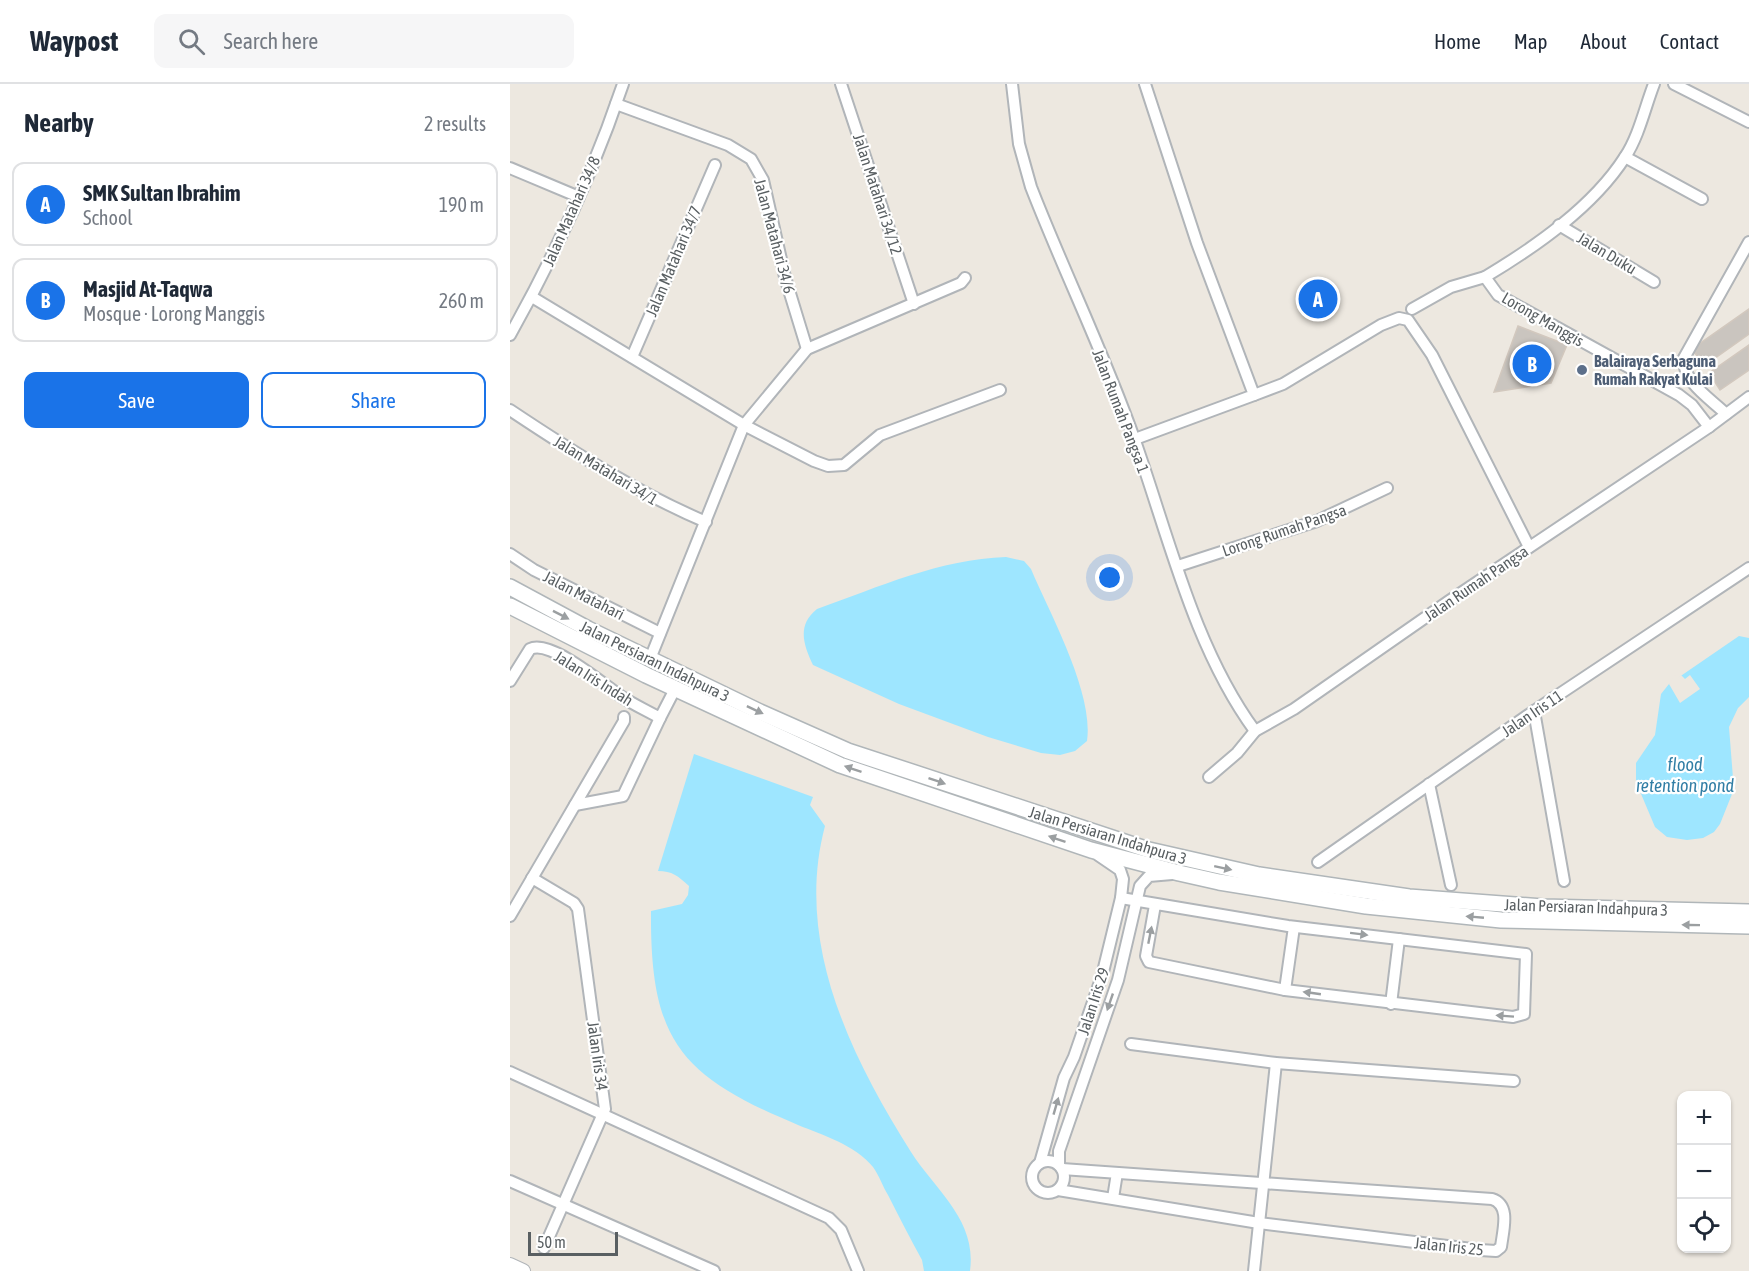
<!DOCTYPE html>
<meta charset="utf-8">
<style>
:root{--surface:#fff;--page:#f6f6f7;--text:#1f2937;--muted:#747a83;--line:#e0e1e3;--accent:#1a73e8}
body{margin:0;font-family:"Asap Condensed",sans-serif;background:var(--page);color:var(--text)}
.controls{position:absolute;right:18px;bottom:18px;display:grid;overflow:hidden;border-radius:12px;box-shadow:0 2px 4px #0004}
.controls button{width:54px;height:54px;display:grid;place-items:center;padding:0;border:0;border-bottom:2px solid var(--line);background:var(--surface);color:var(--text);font:30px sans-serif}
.scale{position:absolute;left:18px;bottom:15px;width:90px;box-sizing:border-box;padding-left:6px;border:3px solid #595f62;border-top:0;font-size:16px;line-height:21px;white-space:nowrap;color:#595f62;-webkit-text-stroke:4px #fff;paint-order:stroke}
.you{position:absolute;left:600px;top:494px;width:21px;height:21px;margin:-15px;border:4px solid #fff;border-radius:50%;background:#1a73e8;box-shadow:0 0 0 9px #1a73e833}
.badge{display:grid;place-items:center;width:39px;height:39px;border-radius:50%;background:var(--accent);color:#fff;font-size:20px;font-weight:700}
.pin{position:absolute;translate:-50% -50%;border:3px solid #fff;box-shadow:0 2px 6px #0006}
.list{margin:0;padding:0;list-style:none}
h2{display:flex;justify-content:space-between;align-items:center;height:78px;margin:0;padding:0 24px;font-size:26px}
h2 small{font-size:20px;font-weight:400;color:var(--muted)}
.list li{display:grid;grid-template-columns:39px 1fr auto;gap:18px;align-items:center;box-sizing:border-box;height:84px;margin:0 12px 12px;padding:0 12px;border:2px solid var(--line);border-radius:12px}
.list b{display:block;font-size:22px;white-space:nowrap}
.list p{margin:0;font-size:20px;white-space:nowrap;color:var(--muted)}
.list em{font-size:20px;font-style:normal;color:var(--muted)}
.actions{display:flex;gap:12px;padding:18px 24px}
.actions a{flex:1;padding:14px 0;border:2px solid var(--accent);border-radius:12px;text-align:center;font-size:21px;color:var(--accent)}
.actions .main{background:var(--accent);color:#fff}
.icon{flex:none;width:33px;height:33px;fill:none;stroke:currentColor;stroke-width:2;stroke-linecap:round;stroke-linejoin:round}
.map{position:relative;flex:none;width:1239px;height:1187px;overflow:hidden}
header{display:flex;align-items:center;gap:36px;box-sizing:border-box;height:84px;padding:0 30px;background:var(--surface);border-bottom:2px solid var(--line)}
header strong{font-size:28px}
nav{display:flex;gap:33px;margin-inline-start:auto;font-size:21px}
.search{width:420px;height:54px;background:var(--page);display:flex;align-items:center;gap:15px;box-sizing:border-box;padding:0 21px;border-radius:12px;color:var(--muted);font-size:22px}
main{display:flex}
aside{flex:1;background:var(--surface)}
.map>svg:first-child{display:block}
.water{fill:#9ee6ff}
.pier{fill:#ede8e0}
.building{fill:#cac5bf;stroke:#d2c8be;stroke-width:1.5}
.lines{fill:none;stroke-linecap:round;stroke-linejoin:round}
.minor-casing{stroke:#b1b5b9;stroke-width:14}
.tertiary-casing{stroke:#b1b5b9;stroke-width:16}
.secondary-casing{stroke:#b0b6b9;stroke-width:18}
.minor{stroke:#fff;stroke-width:10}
.tertiary{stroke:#fff;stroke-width:14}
.secondary{stroke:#fff;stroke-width:15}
.oneway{fill:#9b9fa1}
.service-dot{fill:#5c6f8a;stroke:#fff;stroke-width:2}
.labels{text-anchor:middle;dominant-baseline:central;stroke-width:4.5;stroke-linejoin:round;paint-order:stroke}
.street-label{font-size:16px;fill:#595f62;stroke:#fff}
.service-label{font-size:16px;font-weight:bold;fill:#4e5e75;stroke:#fff;text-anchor:start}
.water-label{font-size:18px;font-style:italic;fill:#317ea5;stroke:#fff}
</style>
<header>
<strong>Waypost</strong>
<div class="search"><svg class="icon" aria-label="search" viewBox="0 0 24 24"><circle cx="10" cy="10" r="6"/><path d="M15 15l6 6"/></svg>Search here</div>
<nav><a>Home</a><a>Map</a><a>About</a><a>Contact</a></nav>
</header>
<main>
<aside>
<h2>Nearby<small>2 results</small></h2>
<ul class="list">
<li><span class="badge">A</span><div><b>SMK Sultan Ibrahim</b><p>School</p></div><em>190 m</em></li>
<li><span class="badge">B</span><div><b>Masjid At-Taqwa</b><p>Mosque · Lorong Manggis</p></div><em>260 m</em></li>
</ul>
<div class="actions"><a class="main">Save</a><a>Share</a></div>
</aside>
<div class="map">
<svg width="1239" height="1187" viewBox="0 0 1239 1187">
<rect width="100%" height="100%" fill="#ede8e0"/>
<g class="water">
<path d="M496 473 514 477 521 485C540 530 584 609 577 657L565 667 550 671 531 669 478 653 389 620 303 581C293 560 287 541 307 525 369 503 430 475 496 473Z"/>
<polygon points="1229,552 1239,554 1239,613 1228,624 1219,643 1223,694 1222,710 1210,740 1204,748 1193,754 1177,756 1157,753 1145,743 1126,698 1126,679 1145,651 1151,610 1159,600"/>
<path d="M184 670 303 713 300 721 315 742C284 858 341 973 401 1068 426 1107 467 1136 460 1187H414L412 1176C400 1154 389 1133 378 1111 373 1103 369 1091 363 1083 345 1061 313 1051 288 1041 170 992 140 957 141 827L172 820 178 811 179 802C168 792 162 787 148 787Z"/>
</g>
<polygon class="pier" points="1165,591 1167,594 1171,591 1175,595 1180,591 1190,605 1170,619 1159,600"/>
<g class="building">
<polygon points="1239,225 1239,250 1194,282 1182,265"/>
<polygon points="1008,242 1057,261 1041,299 984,308"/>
<polygon points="1239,261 1239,286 1210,306 1199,289"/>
</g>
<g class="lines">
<g class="minor-casing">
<g id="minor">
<polyline points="331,0 404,220"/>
<path d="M502 0 509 60 521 103C554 188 595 271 625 357 659 453 684 564 745 647"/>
<path d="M1144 0C1135 23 1129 52 1115 73 1083 123 1025 163 975 193L988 211 1169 311 1182 321 1199 343"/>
<polyline points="1164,0 1239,38"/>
<polyline points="106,20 218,61 241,75 253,96 275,193 297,265"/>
<polyline points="1115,73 1192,115"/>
<polyline points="0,84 69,113"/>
<polyline points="1049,141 1144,198"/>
<polyline points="22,213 234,341 297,265 451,199 455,194"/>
<polyline points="902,225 941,203 975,193"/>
<path d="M0 251C45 171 84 86 113 0"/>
<polyline points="122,273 205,81"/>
<polyline points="744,311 773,300 871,241 889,234 898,236 922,271 1019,463"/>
<path d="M0 326C63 368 126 408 196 438"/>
<path d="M1216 330C1201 315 1172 298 1174 274L1239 158"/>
<polyline points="625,355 744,311 687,159 635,0"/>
<polyline points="0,470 24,486 150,549"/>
<polyline points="668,482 807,437 877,404"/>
<polyline points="140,575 234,341 304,377 318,382 334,381 370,351 490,306"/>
<path d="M0 597 20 565C40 555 92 599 109 611 122 620 136 626 150 634L165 605"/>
<polyline points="1024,627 1054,797"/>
<polyline points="699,693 727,669 745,647 784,625 939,517 1199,343 1239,313"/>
<polyline points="919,700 941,801"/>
<polyline points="65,721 113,712 150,634"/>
<polyline points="808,778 1024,627 1239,484"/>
<polyline points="22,794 64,819 68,825 95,1025 34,1164"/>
<polyline points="611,814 778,842 1016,870 1014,930 1003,933 775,906 639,878 636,872 645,821"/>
<polyline points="0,832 114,637 114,633"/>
<polyline points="775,906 784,843"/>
<polyline points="881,920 889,855"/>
<polyline points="621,960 766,979 1004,997"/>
<polyline points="0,988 319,1134 331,1146 348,1187"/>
<circle cx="538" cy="1093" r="16"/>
<polyline points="530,1079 554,994 564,973 592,892 611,814 613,795 610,786 588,771"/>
<polyline points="549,1081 549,1067 608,896 630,802 639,792 662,790"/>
<polyline points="0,1097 204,1187"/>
<path d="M548 1106 749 1139 970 1166 986 1167 991 1163C993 1146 1001 1121 982 1115L552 1085"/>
<polyline points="603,1114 607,1089"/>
<polyline points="744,1187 766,979"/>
</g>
</g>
<g class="tertiary-casing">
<polyline id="tertiary" points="0,1181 13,1187"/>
</g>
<g class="secondary-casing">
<g id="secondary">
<polyline points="0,503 78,545 250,628 338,667 639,766 749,791 899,813 1033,823 1239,828"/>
<polyline points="0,522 136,591 330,681 581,766 669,789 709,798 856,822 991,836 1239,842"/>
</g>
</g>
<use href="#minor" class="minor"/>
<use href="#tertiary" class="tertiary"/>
<use href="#secondary" class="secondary"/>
</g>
<defs><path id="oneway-solid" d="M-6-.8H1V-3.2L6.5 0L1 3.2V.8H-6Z" transform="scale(1.5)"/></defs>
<g class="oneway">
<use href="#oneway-solid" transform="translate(51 531) rotate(27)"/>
<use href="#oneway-solid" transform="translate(245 626) rotate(25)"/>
<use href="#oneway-solid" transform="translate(343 685) rotate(-161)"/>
<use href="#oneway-solid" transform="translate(427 697) rotate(19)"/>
<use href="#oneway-solid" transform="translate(547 755) rotate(-161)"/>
<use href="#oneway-solid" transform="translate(713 784) rotate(12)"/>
<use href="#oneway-solid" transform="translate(965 833) rotate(-175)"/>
<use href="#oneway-solid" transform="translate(1181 841) rotate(-179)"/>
<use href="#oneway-solid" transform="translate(849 850) rotate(7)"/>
<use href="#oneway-solid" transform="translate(640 851) rotate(-79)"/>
<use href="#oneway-solid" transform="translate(802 909) rotate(-172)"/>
<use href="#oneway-solid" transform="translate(600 918) rotate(109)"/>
<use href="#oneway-solid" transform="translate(995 932) rotate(-176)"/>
<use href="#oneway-solid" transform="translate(546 1022) rotate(-74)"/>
</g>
<circle class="service-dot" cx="1072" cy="286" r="6"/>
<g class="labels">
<g class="street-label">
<text transform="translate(368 110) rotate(72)">Jalan Matahari 34/12</text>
<text transform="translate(61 127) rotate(-66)">Jalan Matahari 34/8</text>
<text transform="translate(265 152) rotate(75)">Jalan Matahari 34/6</text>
<text transform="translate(1097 169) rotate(31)">Jalan Duku</text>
<text transform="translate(163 177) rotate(-67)">Jalan Matahari 34/7</text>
<text transform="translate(1033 235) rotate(30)">Lorong Manggis</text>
<text transform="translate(611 327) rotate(69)">Jalan Rumah Pangsa 1</text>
<text transform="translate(96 386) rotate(31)">Jalan Matahari 34/1</text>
<text transform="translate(774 446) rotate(-19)">Lorong Rumah Pangsa</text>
<text transform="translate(966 499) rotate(-34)">Jalan Rumah Pangsa</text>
<text transform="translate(74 511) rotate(27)">Jalan Matahari</text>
<text transform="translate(145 577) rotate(26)">Jalan Persiaran Indahpura 3</text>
<text transform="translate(84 594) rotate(32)">Jalan Iris Indah</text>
<text transform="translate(1022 629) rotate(-34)">Jalan Iris 11</text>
<text transform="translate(598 751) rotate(17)">Jalan Persiaran Indahpura 3</text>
<text transform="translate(1076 823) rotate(2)">Jalan Persiaran Indahpura 3</text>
<text transform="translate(583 917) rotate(-72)">Jalan Iris 29</text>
<text transform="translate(88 972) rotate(82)">Jalan Iris 34</text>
<text transform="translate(939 1162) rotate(6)">Jalan Iris 25</text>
</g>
<g class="service-label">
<text x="1084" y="277">Balairaya Serbaguna<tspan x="1084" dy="18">Rumah Rakyat Kulai</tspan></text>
</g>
<g class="water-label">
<text x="1175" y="680">flood<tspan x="1175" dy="21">retention pond</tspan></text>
</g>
</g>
</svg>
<div class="controls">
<button>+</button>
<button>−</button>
<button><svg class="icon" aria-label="locate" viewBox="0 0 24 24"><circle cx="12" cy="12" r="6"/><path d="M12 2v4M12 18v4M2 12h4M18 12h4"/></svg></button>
</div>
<div class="scale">50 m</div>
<div class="you"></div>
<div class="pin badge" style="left:808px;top:215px">A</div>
<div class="pin badge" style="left:1022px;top:280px">B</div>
</div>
</main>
